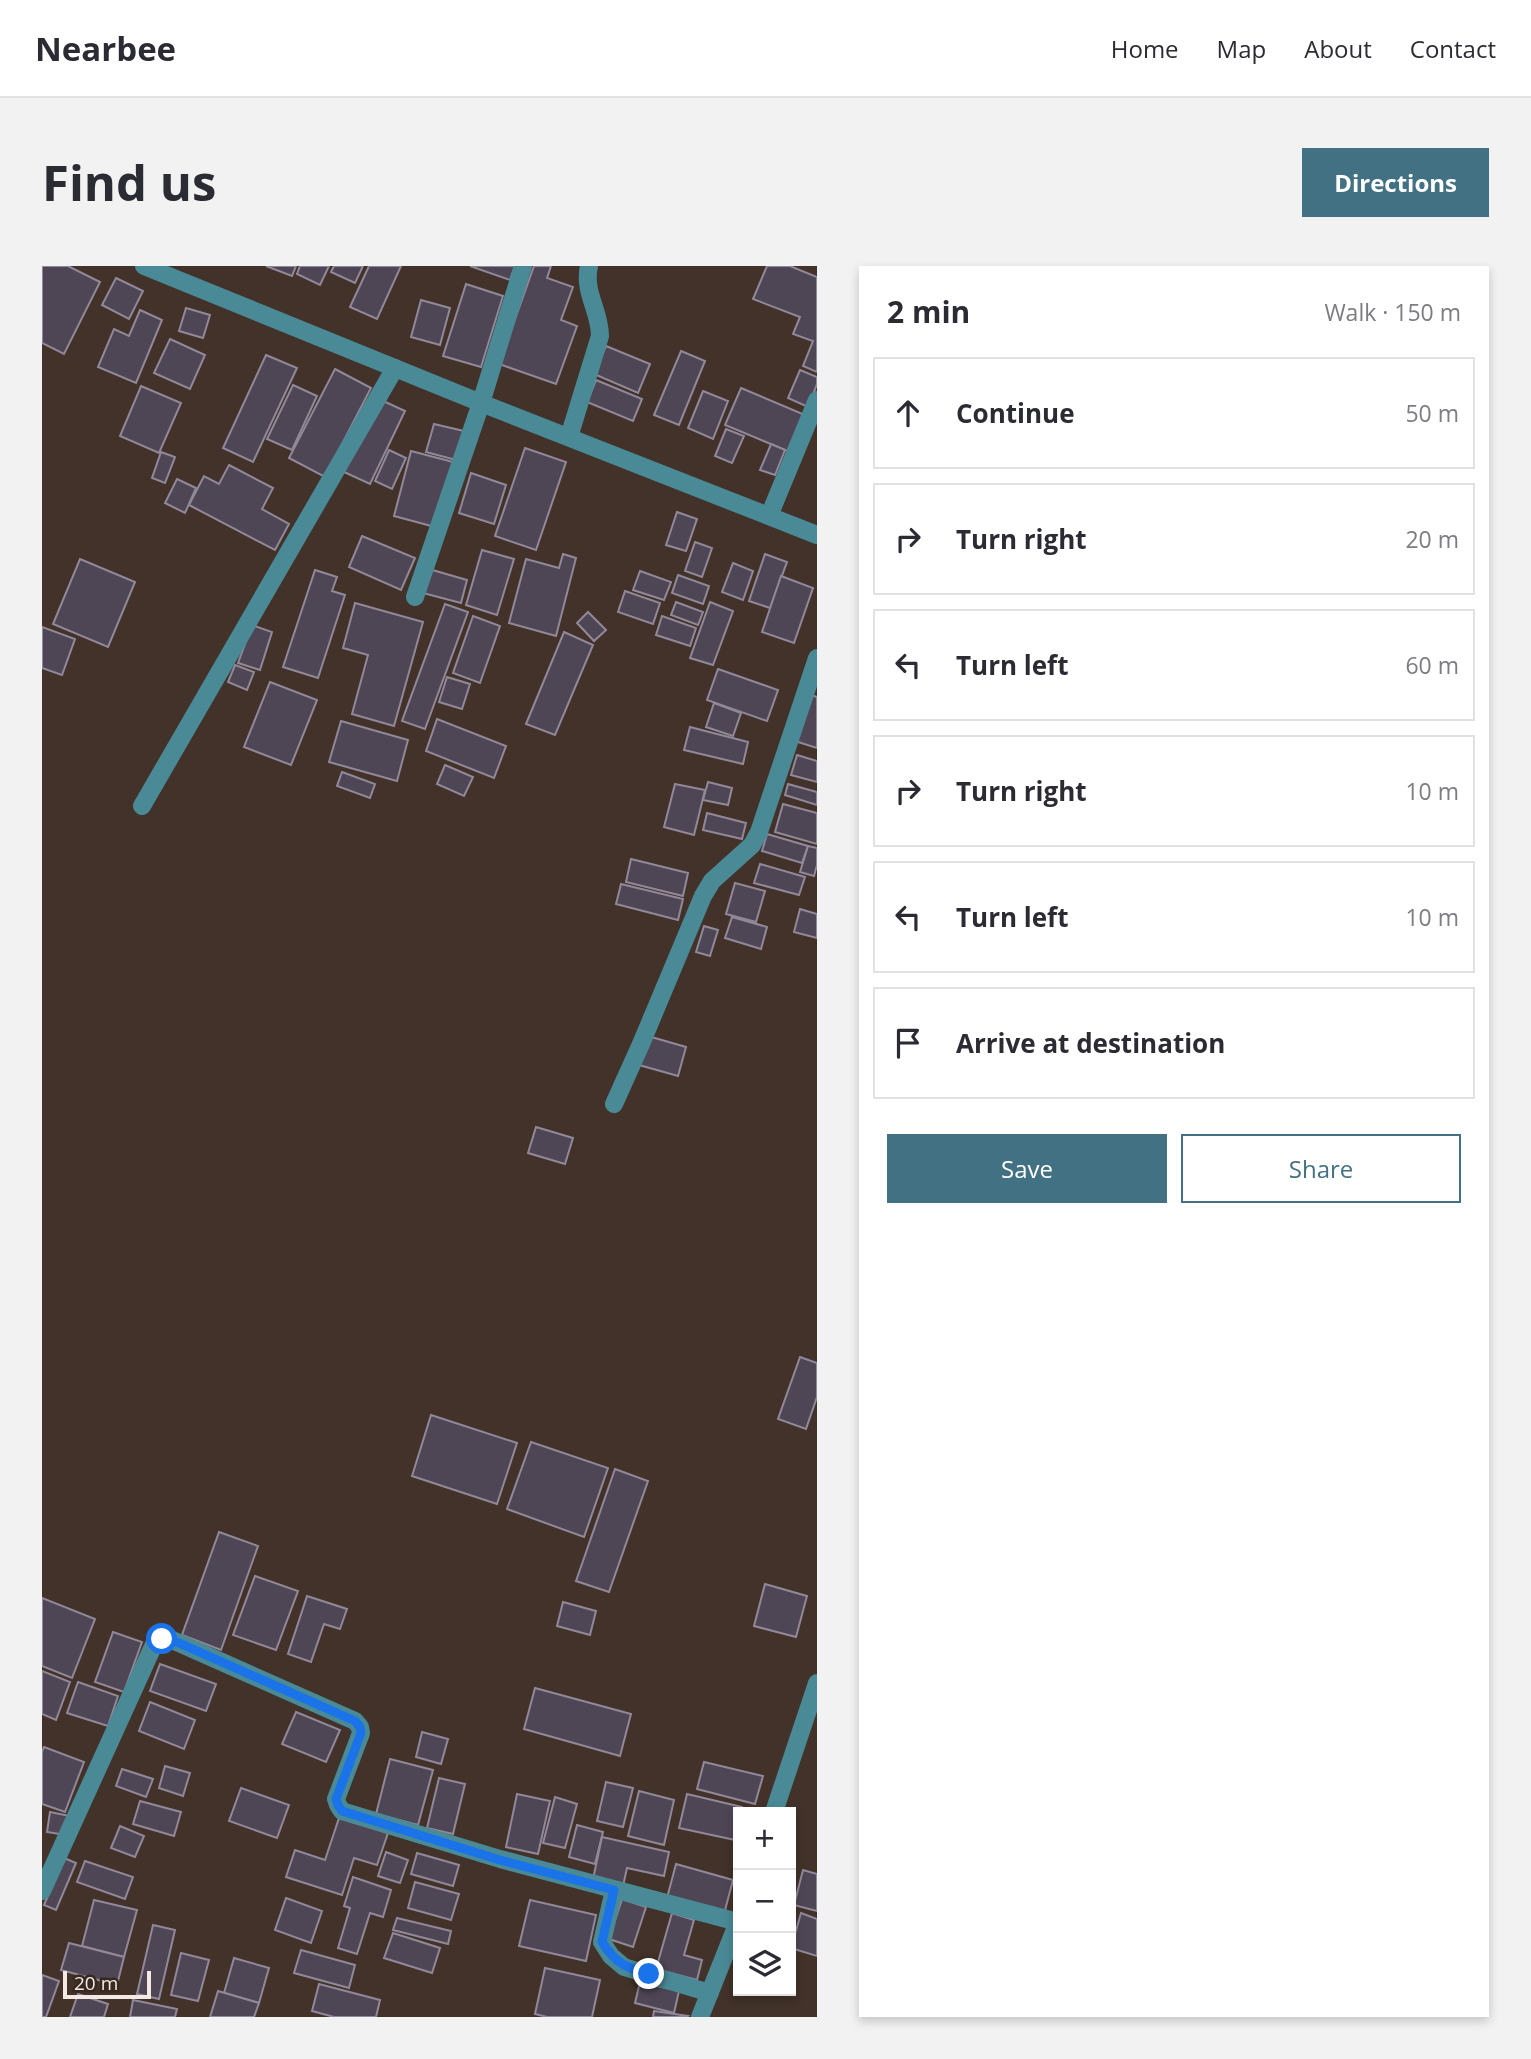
<!DOCTYPE html>
<meta charset="utf-8">
<style>
:root{--surface:#fff;--page:#f2f2f3;--text:#2b2b33;--muted:#7c7c81;--line:#e1e1e2;--accent:#427184}
body{margin:0;font-family:"Open Sans",sans-serif;background:var(--page);color:var(--text)}
.controls{position:absolute;right:21px;bottom:21px;display:grid;overflow:hidden;border-radius:0px;box-shadow:0 4px 10px #0003}
.controls button{width:63px;height:63px;display:grid;place-items:center;padding:0;border:0;border-bottom:2px solid var(--line);background:var(--surface);color:var(--text);font:35px sans-serif}
.scale{position:absolute;left:21px;bottom:18px;width:88px;box-sizing:border-box;padding-left:7px;border:4px solid #f4e9e4;border-top:0;font-size:19px;line-height:24px;white-space:nowrap;color:#f4e9e4;-webkit-text-stroke:5px #372820;paint-order:stroke}
.stop{position:absolute;width:21px;height:21px;margin:-16px;border:5px solid #1a73e8;border-radius:50%;background:#fff}
.stop.end{background:#1a73e8;border-color:#fff;box-shadow:0 2px 7px #0008}
.list{margin:0;padding:0;list-style:none}
h2{display:flex;justify-content:space-between;align-items:center;height:91px;margin:0;padding:0 28px;font-size:30px}
h2 small{font-size:23px;font-weight:400;color:var(--muted)}
.list li{display:grid;grid-template-columns:46px 1fr auto;gap:21px;align-items:center;box-sizing:border-box;height:112px;margin:0 14px 14px;padding:0 14px;border:2px solid var(--line);border-radius:0px}
.list b{display:block;font-size:26px;white-space:nowrap}
.list em{font-size:23px;font-style:normal;color:var(--muted)}
.actions{display:flex;gap:14px;padding:21px 28px}
.actions a{flex:1;padding:16px 0;border:2px solid var(--accent);border-radius:0px;text-align:center;font-size:24px;color:var(--accent)}
.actions .main{background:var(--accent);color:#fff}
.icon{flex:none;width:38px;height:38px;fill:none;stroke:currentColor;stroke-width:2;stroke-linecap:round;stroke-linejoin:round}
.map{position:relative;flex:none;width:775px;height:1751px;overflow:hidden;border-radius:0px}
header{display:flex;align-items:center;gap:42px;box-sizing:border-box;height:98px;padding:0 35px;background:var(--surface);border-bottom:2px solid var(--line)}
header strong{font-size:33px}
nav{display:flex;gap:38px;margin-inline-start:auto;font-size:24px}
.intro{display:flex;align-items:center;justify-content:space-between;box-sizing:border-box;height:168px;padding:0 42px}
h1{margin:0;font-size:49px}
.button{padding:18px 32px;border-radius:0px;background:var(--accent);color:#fff;font-size:24px;font-weight:700}
main{display:flex;gap:42px;padding:0 42px}
aside{flex:1;background:var(--surface);border-radius:0px;box-shadow:0 4px 10px #0003}
.map>svg:first-child{display:block}
.building{fill:#4e4655;stroke:#918899;stroke-width:2}
.lines{fill:none;stroke-linecap:round;stroke-linejoin:round}
.minor{stroke:#498a96;stroke-width:18}
.route{stroke:#1a73e8;stroke-width:9}
</style>
<header>
<strong>Nearbee</strong>
<nav><a>Home</a><a>Map</a><a>About</a><a>Contact</a></nav>
</header>
<div class="intro"><h1>Find us</h1><a class="button">Directions</a></div>
<main>
<div class="map">
<svg width="775" height="1751" viewBox="0 0 775 1751">
<rect width="100%" height="100%" fill="#423229"/>
<g class="building">
<polygon points="0,0 26,0 58,16 22,88 0,77"/>
<polygon points="224,0 254,0 250,10"/>
<polygon points="258,0 287,0 278,19 255,8"/>
<polygon points="292,0 321,0 313,17 289,6"/>
<polygon points="327,0 359,0 335,53 308,41"/>
<polygon points="428,0 473,0 468,14"/>
<polygon points="492,0 509,0 505,12 531,21 519,54 535,60 514,118 457,98"/>
<polygon points="725,0 748,0 775,11 775,106 761,100 771,75 751,68 758,51 711,33"/>
<polygon points="74,12 101,25 87,53 60,39"/>
<polygon points="424,18 461,30 439,101 401,90"/>
<polygon points="379,34 408,42 398,79 369,71"/>
<polygon points="144,42 168,49 161,72 137,65"/>
<polygon points="98,44 120,54 94,117 56,101 72,63 87,70"/>
<polygon points="128,73 163,89 148,123 112,107"/>
<polygon points="564,80 608,98 596,127 552,108"/>
<polygon points="639,85 663,95 637,159 612,149"/>
<polygon points="224,89 255,102 211,196 181,182"/>
<polygon points="293,103 329,122 283,211 247,192"/>
<polygon points="758,104 775,111 775,118 766,141 746,132"/>
<polygon points="554,114 600,133 591,155 545,136"/>
<polygon points="251,119 275,130 250,184 225,173"/>
<polygon points="99,120 139,137 117,187 78,170"/>
<polygon points="699,122 763,149 748,186 683,159"/>
<polygon points="661,125 686,135 671,173 646,162"/>
<polygon points="337,133 363,145 328,218 302,206"/>
<polygon points="392,158 422,165 414,194 384,186"/>
<polygon points="684,163 702,170 690,197 673,190"/>
<polygon points="729,178 743,184 733,209 718,204"/>
<polygon points="483,182 524,196 494,284 453,270"/>
<polygon points="347,184 364,192 350,223 333,215"/>
<polygon points="369,185 411,196 393,261 352,250"/>
<polygon points="119,186 133,191 123,217 110,212"/>
<polygon points="187,199 231,222 220,243 247,258 233,284 147,239 162,210 177,218"/>
<polygon points="429,207 464,219 452,258 417,247"/>
<polygon points="135,213 154,222 143,247 123,237"/>
<polygon points="635,246 655,253 644,285 624,279"/>
<polygon points="320,270 373,292 359,324 307,301"/>
<polygon points="653,276 670,282 660,311 643,305"/>
<polygon points="440,284 472,293 455,349 424,339"/>
<polygon points="521,288 534,292 514,370 467,357 484,293 517,302"/>
<polygon points="723,288 745,296 728,342 707,335"/>
<polygon points="38,293 93,316 66,381 11,358"/>
<polygon points="691,297 711,305 701,334 680,326"/>
<polygon points="387,303 425,314 419,337 381,327"/>
<polygon points="273,304 295,311 290,325 303,329 276,412 241,401"/>
<polygon points="598,305 629,316 622,334 591,324"/>
<polygon points="636,309 667,320 661,338 630,327"/>
<polygon points="739,310 771,322 752,377 720,366"/>
<polygon points="583,325 618,337 611,358 576,346"/>
<polygon points="634,336 661,346 656,359 629,349"/>
<polygon points="668,336 691,345 671,399 648,392"/>
<polygon points="313,337 381,356 352,460 310,448 326,389 301,382"/>
<polygon points="403,338 426,346 383,463 360,455"/>
<polygon points="546,346 564,364 552,375 535,357"/>
<polygon points="431,350 458,360 438,417 411,407"/>
<polygon points="620,350 654,362 648,380 614,369"/>
<polygon points="210,359 230,366 218,404 196,397"/>
<polygon points="0,361 33,373 20,409 0,402"/>
<polygon points="522,366 551,379 513,469 484,458"/>
<polygon points="193,399 212,406 205,424 186,416"/>
<polygon points="676,403 736,424 725,455 665,434"/>
<polygon points="405,411 428,418 420,443 397,436"/>
<polygon points="228,416 275,434 249,499 202,481"/>
<polygon points="767,428 775,431 775,482 753,475"/>
<polygon points="672,437 699,447 691,470 664,461"/>
<polygon points="395,453 464,480 452,512 384,485"/>
<polygon points="299,455 366,474 355,515 287,496"/>
<polygon points="648,461 706,476 701,498 642,484"/>
<polygon points="755,489 775,495 775,516 749,509"/>
<polygon points="403,499 431,511 422,530 395,518"/>
<polygon points="300,506 333,518 328,532 295,520"/>
<polygon points="666,516 690,522 686,539 661,534"/>
<polygon points="633,518 663,524 652,569 622,561"/>
<polygon points="746,518 775,526 775,539 743,529"/>
<polygon points="741,538 775,547 775,578 733,566"/>
<polygon points="665,547 704,557 700,573 661,564"/>
<polygon points="725,568 766,580 760,597 720,585"/>
<polygon points="766,580 775,582 775,599 772,610 758,606"/>
<polygon points="589,593 646,607 641,630 584,616"/>
<polygon points="718,598 763,611 757,629 712,617"/>
<polygon points="693,617 723,625 714,656 684,648"/>
<polygon points="579,618 641,633 636,654 574,638"/>
<polygon points="758,643 775,648 775,672 752,666"/>
<polygon points="690,651 725,661 719,683 683,672"/>
<polygon points="662,660 676,664 668,690 654,686"/>
<polygon points="606,770 644,781 636,810 597,799"/>
<polygon points="494,861 531,872 523,898 486,887"/>
<polygon points="758,1091 775,1097 775,1131 764,1163 736,1153"/>
<polygon points="389,1149 475,1177 455,1238 370,1210"/>
<polygon points="489,1176 566,1202 542,1271 465,1243"/>
<polygon points="573,1203 606,1215 567,1326 534,1315"/>
<polygon points="177,1266 216,1280 179,1384 140,1369"/>
<polygon points="213,1310 256,1325 234,1384 191,1369"/>
<polygon points="723,1318 765,1330 754,1371 712,1360"/>
<polygon points="265,1330 305,1343 298,1363 282,1358 269,1396 246,1388"/>
<polygon points="0,1332 53,1353 30,1412 0,1400"/>
<polygon points="521,1336 554,1345 548,1369 515,1360"/>
<polygon points="71,1366 100,1376 82,1426 53,1416"/>
<polygon points="118,1398 174,1418 164,1445 108,1425"/>
<polygon points="0,1405 28,1416 14,1454 0,1448"/>
<polygon points="36,1416 76,1430 66,1460 25,1447"/>
<polygon points="493,1422 589,1448 578,1490 482,1463"/>
<polygon points="108,1436 153,1454 142,1483 97,1465"/>
<polygon points="254,1446 298,1464 284,1496 240,1478"/>
<polygon points="380,1466 406,1473 399,1498 374,1491"/>
<polygon points="2,1481 42,1496 23,1546 0,1538 0,1486"/>
<polygon points="348,1493 391,1504 376,1559 334,1548"/>
<polygon points="662,1496 721,1510 713,1538 655,1523"/>
<polygon points="123,1500 148,1507 141,1530 117,1522"/>
<polygon points="80,1503 111,1513 104,1531 74,1520"/>
<polygon points="397,1512 423,1518 411,1568 385,1562"/>
<polygon points="564,1516 591,1522 581,1561 555,1555"/>
<polygon points="199,1522 247,1539 235,1572 187,1555"/>
<polygon points="597,1525 632,1534 622,1579 586,1570"/>
<polygon points="475,1528 508,1535 496,1588 464,1581"/>
<polygon points="645,1528 700,1541 699,1546 696,1546 696,1558 693,1574 637,1562"/>
<polygon points="513,1531 535,1538 523,1582 501,1577"/>
<polygon points="98,1535 139,1546 132,1570 91,1558"/>
<polygon points="8,1546 28,1550 24,1569 5,1566"/>
<polygon points="297,1552 346,1567 335,1599 312,1592 300,1629 244,1611 253,1584 283,1594"/>
<polygon points="535,1559 561,1566 553,1598 527,1591"/>
<polygon points="78,1560 102,1570 93,1591 69,1582"/>
<polygon points="560,1571 627,1586 622,1610 585,1602 581,1620 551,1613"/>
<polygon points="344,1586 366,1594 358,1617 336,1610"/>
<polygon points="375,1587 417,1599 411,1620 369,1608"/>
<polygon points="22,1592 34,1597 14,1644 2,1639"/>
<polygon points="43,1595 91,1611 83,1633 35,1616"/>
<polygon points="634,1598 691,1614 682,1648 625,1632"/>
<polygon points="761,1604 775,1608 775,1645 752,1639"/>
<polygon points="311,1611 349,1624 341,1651 328,1647 315,1688 296,1682 308,1642 302,1640"/>
<polygon points="373,1616 417,1628 409,1654 366,1642"/>
<polygon points="244,1632 280,1645 269,1677 233,1664"/>
<polygon points="580,1633 604,1641 591,1681 567,1673"/>
<polygon points="52,1634 95,1644 82,1691 40,1680"/>
<polygon points="488,1634 554,1649 544,1695 477,1680"/>
<polygon points="630,1647 652,1654 642,1689 660,1694 655,1714 614,1703"/>
<polygon points="759,1647 775,1653 775,1690 749,1682"/>
<polygon points="355,1652 409,1665 406,1678 351,1664"/>
<polygon points="111,1659 133,1664 117,1733 95,1728"/>
<polygon points="351,1667 398,1682 390,1707 342,1692"/>
<polygon points="27,1677 82,1691 75,1719 19,1704"/>
<polygon points="259,1684 313,1699 307,1722 252,1707"/>
<polygon points="139,1687 167,1694 156,1735 129,1729"/>
<polygon points="192,1692 227,1702 217,1737 182,1727"/>
<polygon points="503,1702 558,1714 550,1751 505,1751 493,1748"/>
<polygon points="0,1709 17,1715 4,1751 0,1751"/>
<polygon points="598,1716 637,1725 632,1747 593,1737"/>
<polygon points="277,1718 338,1734 334,1751 292,1751 270,1745"/>
<polygon points="176,1725 217,1737 212,1751 168,1751"/>
<polygon points="36,1728 66,1738 62,1751 28,1751"/>
<polygon points="91,1734 135,1743 133,1751 88,1751"/>
<polygon points="612,1745 646,1750 645,1751 611,1751"/>
</g>
<g class="lines">
<g class="minor">
<polyline points="102,0 439,137 775,269"/>
<path d="M527 171 558 70C558 44 541 27 547 0"/>
<polyline points="727,250 775,134"/>
<polyline points="373,331 439,137 481,0"/>
<polyline points="100,540 353,102"/>
<polyline points="572,838 599,778 661,630 670,615 710,579 717,566 775,392"/>
<polyline points="732,1546 775,1417"/>
<polyline points="572,1624 560,1676 569,1690 582,1701 668,1727"/>
<polyline points="0,1625 114,1374 128,1373 313,1455 318,1461 319,1467 294,1533 296,1539 300,1545 458,1593 696,1656"/>
<polyline points="658,1751 696,1656"/>
</g>
</g>
<g class="lines">
<path class="route" d="M120 1373H128L313 1455 318 1461 319 1467 294 1533 296 1539 300 1545 458 1594 572 1624 560 1676C574 1698 583 1701 607 1708"/>
</g>
</svg>
<div class="controls">
<button>+</button>
<button>−</button>
<button><svg class="icon" aria-label="layers" viewBox="0 0 24 24"><path d="M12 4l9 5-9 5-9-5zM3 14l9 5 9-5"/></svg></button>
</div>
<div class="scale">20 m</div>
<div class="stop" style="left:120px;top:1373px"></div>
<div class="stop end" style="left:607px;top:1708px"></div>
</div>
<aside>
<h2>2 min<small>Walk · 150 m</small></h2>
<ul class="list">
<li><svg class="icon" aria-label="ahead" viewBox="0 0 24 24"><path d="M12 20V5M6 11l6-6 6 6"/></svg><div><b>Continue</b></div><em>50 m</em></li>
<li><svg class="icon" aria-label="right" viewBox="0 0 24 24"><path d="M7 20v-9h11M14 6l5 5-5 5"/></svg><div><b>Turn right</b></div><em>20 m</em></li>
<li><svg class="icon" aria-label="left" viewBox="0 0 24 24"><path d="M17 20v-9H6M10 6l-5 5 5 5"/></svg><div><b>Turn left</b></div><em>60 m</em></li>
<li><svg class="icon" aria-label="right" viewBox="0 0 24 24"><path d="M7 20v-9h11M14 6l5 5-5 5"/></svg><div><b>Turn right</b></div><em>10 m</em></li>
<li><svg class="icon" aria-label="left" viewBox="0 0 24 24"><path d="M17 20v-9H6M10 6l-5 5 5 5"/></svg><div><b>Turn left</b></div><em>10 m</em></li>
<li><svg class="icon" aria-label="arrive" viewBox="0 0 24 24"><path d="M6 21V4h12l-3 4 3 4H6"/></svg><div><b>Arrive at destination</b></div></li>
</ul>
<div class="actions"><a class="main">Save</a><a>Share</a></div>
</aside>
</main>
